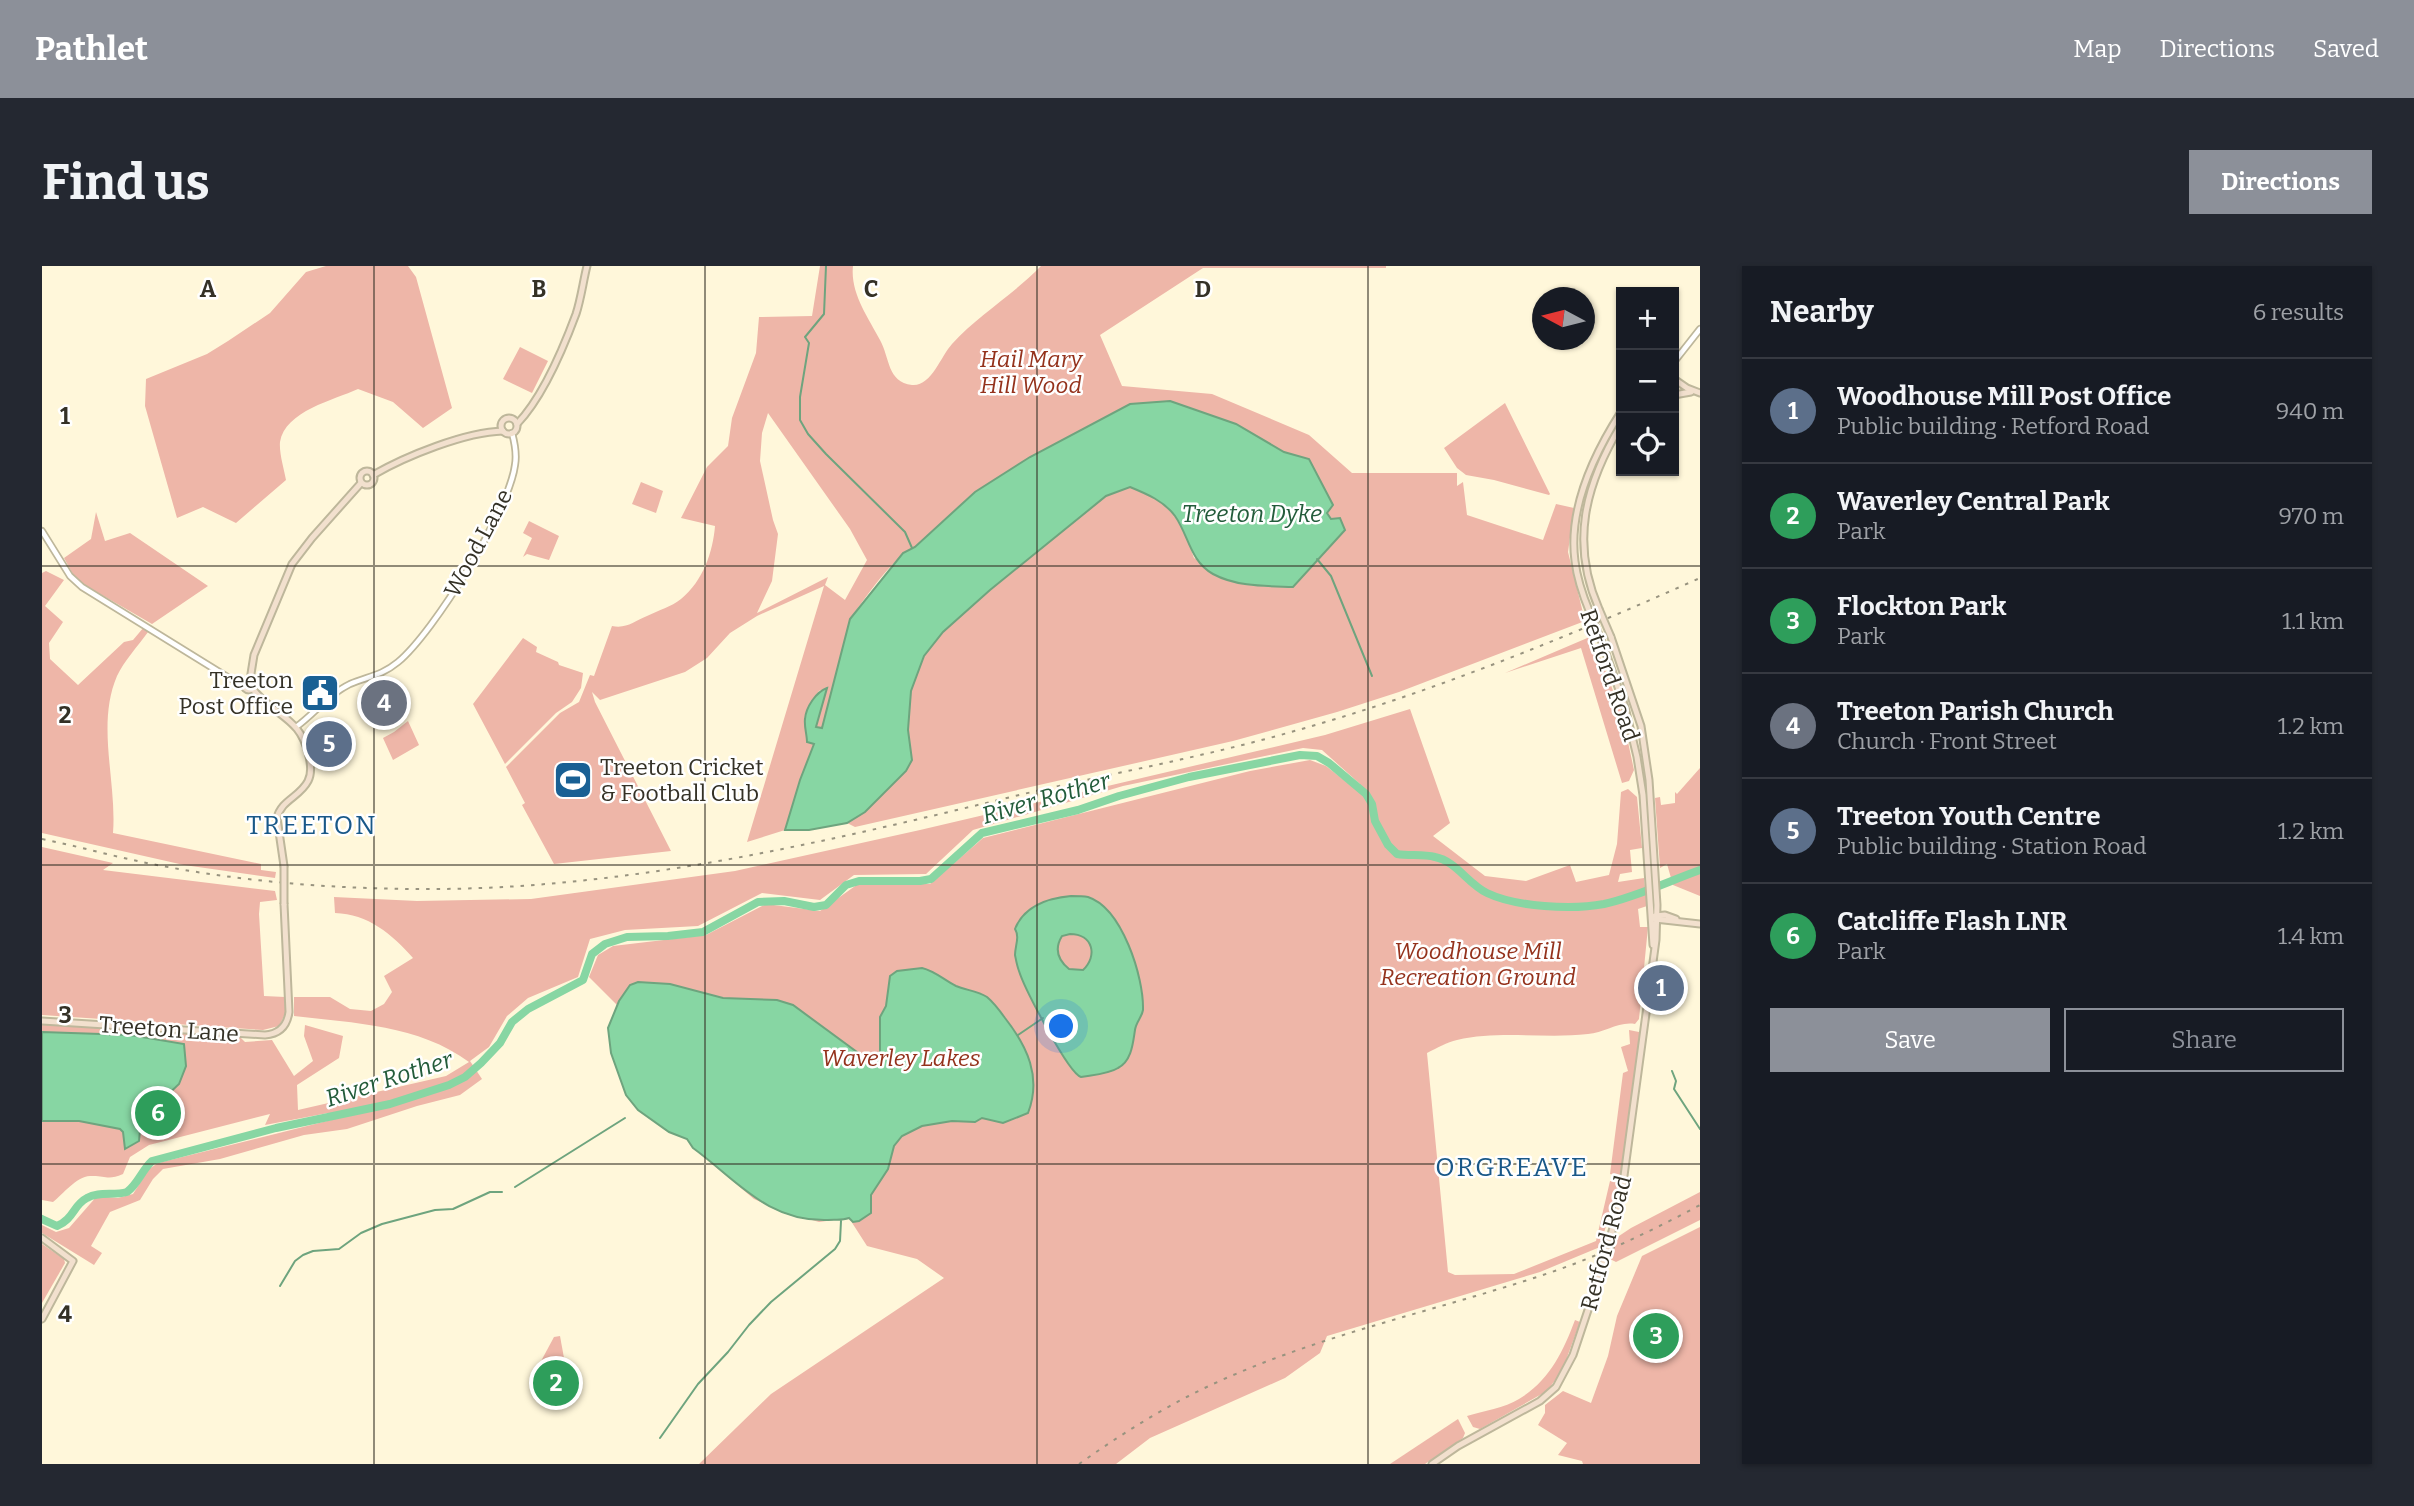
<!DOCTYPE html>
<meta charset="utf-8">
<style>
:root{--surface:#171b24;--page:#242831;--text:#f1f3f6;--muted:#9ea1a6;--line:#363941;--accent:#8c9099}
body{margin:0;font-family:Bitter,serif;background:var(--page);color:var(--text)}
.controls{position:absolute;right:21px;top:21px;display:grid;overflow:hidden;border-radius:0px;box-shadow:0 2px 5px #0004}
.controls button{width:63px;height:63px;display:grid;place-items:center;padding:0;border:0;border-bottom:2px solid var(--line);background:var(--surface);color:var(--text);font:35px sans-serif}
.compass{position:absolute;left:1490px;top:21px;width:63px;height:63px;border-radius:50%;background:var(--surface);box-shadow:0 2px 5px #0004;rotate:277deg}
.you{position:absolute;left:1020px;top:761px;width:24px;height:24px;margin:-18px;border:5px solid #fff;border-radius:50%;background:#1a73e8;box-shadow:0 0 0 10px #1a73e833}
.badge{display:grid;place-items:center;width:46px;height:46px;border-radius:50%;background:var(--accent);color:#fff;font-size:23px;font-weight:700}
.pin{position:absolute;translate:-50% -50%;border:4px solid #fff;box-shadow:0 2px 7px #0006}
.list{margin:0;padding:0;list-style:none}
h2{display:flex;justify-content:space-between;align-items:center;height:91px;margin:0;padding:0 28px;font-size:30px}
h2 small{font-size:23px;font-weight:400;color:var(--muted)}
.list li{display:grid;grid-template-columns:46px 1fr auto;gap:21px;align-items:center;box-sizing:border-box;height:105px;padding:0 28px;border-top:2px solid var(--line)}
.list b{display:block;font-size:26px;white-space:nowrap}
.list p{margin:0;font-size:23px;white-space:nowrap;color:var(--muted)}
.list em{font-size:23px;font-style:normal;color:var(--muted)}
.actions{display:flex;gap:14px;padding:21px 28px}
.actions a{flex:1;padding:16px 0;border:2px solid var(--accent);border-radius:0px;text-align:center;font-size:24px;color:var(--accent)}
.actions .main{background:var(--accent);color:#fff}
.icon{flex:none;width:38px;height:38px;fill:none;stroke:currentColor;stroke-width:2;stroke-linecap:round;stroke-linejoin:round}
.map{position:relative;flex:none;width:1658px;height:1198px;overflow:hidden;border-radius:0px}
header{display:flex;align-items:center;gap:42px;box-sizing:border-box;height:98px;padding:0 35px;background:var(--accent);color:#fff}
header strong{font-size:33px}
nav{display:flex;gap:38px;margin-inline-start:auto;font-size:24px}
.intro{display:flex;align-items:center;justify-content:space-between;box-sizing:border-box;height:168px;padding:0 42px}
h1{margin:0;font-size:49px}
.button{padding:18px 32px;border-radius:0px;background:var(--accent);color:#fff;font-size:24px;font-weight:700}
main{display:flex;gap:42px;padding:0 42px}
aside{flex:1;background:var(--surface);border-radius:0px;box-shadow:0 2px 5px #0004}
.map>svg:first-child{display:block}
.green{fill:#eeb6a8;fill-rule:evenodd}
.water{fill:#87d6a3;stroke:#6ea47e;stroke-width:2;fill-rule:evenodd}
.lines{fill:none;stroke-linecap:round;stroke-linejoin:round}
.stream{stroke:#6ea47e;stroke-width:2}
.river{stroke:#87d6a3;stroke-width:8}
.tertiary-casing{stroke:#beb79b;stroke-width:8}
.secondary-casing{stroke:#beb79b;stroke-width:9}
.tertiary{stroke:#fff;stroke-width:4.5}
.secondary{stroke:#f2e0ce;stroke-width:5}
.rail{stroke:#98937f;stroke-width:2;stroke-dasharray:3.5 7;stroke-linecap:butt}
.secondary-bridge-casing{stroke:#beb79b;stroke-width:9;stroke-linecap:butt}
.secondary-bridge{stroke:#f2e0ce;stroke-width:5}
.grid{fill:none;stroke:#343126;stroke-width:2;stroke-opacity:0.55}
.labels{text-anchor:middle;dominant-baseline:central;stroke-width:5;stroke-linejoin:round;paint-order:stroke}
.park-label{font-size:23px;font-style:italic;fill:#94321c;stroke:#fff}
.street-label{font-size:23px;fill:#343126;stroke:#fff}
.poi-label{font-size:23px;fill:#343126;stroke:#fff;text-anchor:end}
.water-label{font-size:24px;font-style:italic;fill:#235c3b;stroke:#fff}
.quarter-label{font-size:26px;letter-spacing:2px;fill:#195888;stroke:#fff}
.grid-label{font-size:23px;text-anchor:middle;font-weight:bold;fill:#343126;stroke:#fff;stroke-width:5;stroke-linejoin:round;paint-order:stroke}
</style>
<header>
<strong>Pathlet</strong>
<nav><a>Map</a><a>Directions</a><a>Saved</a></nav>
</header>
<div class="intro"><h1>Find us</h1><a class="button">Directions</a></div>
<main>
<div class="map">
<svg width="1658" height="1198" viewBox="0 0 1658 1198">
<rect width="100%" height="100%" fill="#fff7da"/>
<g class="green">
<path d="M284 0H366L374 11 410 142 381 162 351 136 316 123C292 134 243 145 238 176 237 187 242 203 244 214L194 257 161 241 135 252 103 140 104 113 165 88 186 75 228 47 264 6Z"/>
<path d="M778 0H811C808 27 826 51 838 74 848 92 845 116 870 119 889 121 899 90 910 78 936 49 971 29 999 0H1344V2H1161L1058 69 1080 120 1170 128 1267 169 1310 207H1415V220L1421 216 1425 249 1501 274 1514 238 1532 242 1526 286 1543 355 1357 426 1295 446 1191 475 813 561 805 557 823 546 870 494 866 464 869 425 882 390 901 366 948 324 1064 230 1088 221 1116 233 1132 249 1144 269 1152 292 1195 317 1251 321 1303 264 1289 254 1285 246 1291 239 1267 193 1242 186 1194 158 1128 135 1088 138 933 226 873 281C849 293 824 331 808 353L780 462H774L785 422 777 425 767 439 772 477 758 514 743 564 705 576 782 320 715 350 688 367 665 392 643 406 558 434 550 426 553 436 629 585 512 598 480 539 483 537 464 501 518 447 537 436 548 409 552 410 570 360C585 363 592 355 605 350 617 344 629 341 639 333 661 315 671 286 673 260L639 252 665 201 686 180 690 152 714 87 717 51 770 50ZM726 147 808 263 825 294 803 334 783 319 786 311 715 347 730 315 736 268 731 254 718 195 720 167Z"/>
<polygon points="478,81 506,95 490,127 461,113"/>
<polygon points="1463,137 1508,228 1507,229 1452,214 1424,209 1415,202 1402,182"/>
<polygon points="599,216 621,225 614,247 590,238"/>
<polygon points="54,246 63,275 88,267 166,320 110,358 41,318 32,310 22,292 49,273"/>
<polygon points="487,255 517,270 507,294 485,288 481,291 490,272 481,267"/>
<path d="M4 305 22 314 3 340 21 356 7 377 8 393 36 419 82 376 91 374 102 361 106 366C96 380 82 395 75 410 54 459 75 516 71 567L219 598V604L234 606 233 612 142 599 0 567V307Z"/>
<polygon points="1550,370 1580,448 1592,504 1587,515 1580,517 1539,382 1463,407"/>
<polygon points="481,372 495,381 494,386 516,396 517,399 541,407 539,422 530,436 514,447 463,498 431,438"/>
<path d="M1368 443 1408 557 1391 570 1443 610 1484 615 1528 599 1534 616 1567 609 1575 578 1579 526 1586 523 1595 531 1600 582 1588 584 1590 606 1578 608 1576 616 1602 612 1605 640 1596 643 1598 661H1606L1597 753 1593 758C1577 755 1562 767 1546 768 1502 773 1458 764 1415 774 1405 776 1395 782 1385 787L1406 1006 1413 1009 1472 1008 1554 975 1568 915 1577 916 1569 953H1566L1558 981 1498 1006 1285 1070 1278 1087 1243 1112 1108 1172 1074 1198H657L729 1128 902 1012 875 993 825 980 807 952 777 956 738 945 712 933 651 882 645 873 627 866 596 844 584 829 569 787 566 762 575 739 547 711 556 689 571 680 664 669 724 638 778 645 816 618H888L941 572 1208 505 1268 494 1284 500 1316 525 1318 518 1280 484 1261 482 1081 520 931 564 884 608 812 609 778 634 720 627 656 660 583 664 548 673 536 711 486 732 465 750 447 781 428 795 440 813 418 829 375 840 305 863 262 869 178 893 121 903 111 913 98 934 68 946 49 980 60 987 52 999 0 967V959L14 966 27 962 55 930 76 932 91 928 107 903 116 897 289 854 286 847 223 859 228 848 107 879 88 891 81 908C65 915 63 909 48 910 34 911 21 928 11 936L0 934V758L197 770 203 776 230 774 252 810 271 795 262 770 263 759 301 770 297 792 255 819 256 844 404 810 427 796C377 759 312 757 252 750V731H288L308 743 329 745 342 738 350 726 342 710 371 692C350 668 326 648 293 647L292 631 375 635 489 633 693 605 878 564 1283 469Z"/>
<polygon points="366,455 377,479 351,494 341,472 352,466"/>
<polygon points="1658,502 1658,630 1631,619 1625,598 1618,602 1613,532 1618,531 1619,539 1633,537 1633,526 1635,528"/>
<polygon points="0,581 71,597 61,604 233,625 235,634 218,636 217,648 222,730 243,731 243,748 237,760 221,764 0,749"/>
<polygon points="1587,764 1597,766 1597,771 1580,908 1577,910 1568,908 1581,807 1586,805 1579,781 1588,778"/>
<polygon points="1658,926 1658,954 1574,996 1568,993 1571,974 1589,962"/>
<polygon points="1658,961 1658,1198 1541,1198 1540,1195 1516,1189 1525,1177 1496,1159 1503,1147 1503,1139 1521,1125 1549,1137 1566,1090 1575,1050 1600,990"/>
<polygon points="0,978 22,993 23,997 0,1037"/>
<path d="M1533 1054 1538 1056 1520 1105 1505 1125 1438 1163 1431 1161 1425 1150C1441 1145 1463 1142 1477 1133 1507 1115 1521 1086 1533 1054Z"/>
<polygon points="518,1070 530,1136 505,1141 498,1097 512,1071"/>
<polygon points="1416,1153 1423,1167 1421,1172 1383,1198 1348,1198"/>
</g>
<g class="water">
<path d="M1128 135 1194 158 1242 186 1267 193 1291 239 1285 247 1289 253 1298 252 1303 264 1251 321C1224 320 1195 321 1171 308 1148 295 1147 270 1133 250 1122 235 1105 228 1088 221L1064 230 948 324 901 366 882 390 869 425 866 464 870 494 864 505 823 546 805 557 767 564H743L758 514 772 478 765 476C765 469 762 460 763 453 764 441 774 426 785 422L774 461 780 462 808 353 861 287 873 281 933 226 988 191 1088 138Z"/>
<path d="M1029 630C1034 630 1041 630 1046 631 1080 642 1102 711 1101 744 1100 751 1094 756 1093 764 1091 776 1090 795 1076 802 1067 808 1050 809 1039 811 1026 807 982 721 977 705 975 700 974 694 973 689 973 680 978 671 973 663 982 640 1007 632 1029 630ZM1028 668C1051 668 1056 690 1041 704L1027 703C1016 694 1012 683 1020 670Z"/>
<path d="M880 702C893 705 902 714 914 720 923 724 936 725 945 731 951 736 958 745 963 752 985 780 1000 811 986 847L961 857 940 852 933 856 910 855 880 860 860 870 852 880 846 903 829 929V947L817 955 811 956 807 952C799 955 793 953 786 954 725 956 695 914 651 882L645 873 627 866 596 844 584 829 569 787 566 762 577 735 588 719 596 716 628 718 681 732 735 734 751 739 830 797 838 792V751L844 740 848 710 855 705Z"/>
<polygon points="0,766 88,769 142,778 144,800 137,818 99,854 97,875 83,883 81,866 78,863 37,855 0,855"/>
</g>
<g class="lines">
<g class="stream">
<polyline points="784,0 782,48 763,71 767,77 758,131 758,154 766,168 784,188 863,266 870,282"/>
<polyline points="1275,293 1289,310 1330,410"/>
<polyline points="976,769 1001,752"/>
<polyline points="1630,805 1634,815 1632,823 1658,863"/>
<polyline points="473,921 583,852"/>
<polyline points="238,1020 253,995 261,989 271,985 297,983 319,967 340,958 393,944 411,943 448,926 460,926"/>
<polyline points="618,1172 656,1118 686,1086 707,1059 729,1036 793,983 798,975 799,955"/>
</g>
<path class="river" d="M0 953 15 960C32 953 31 939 45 932 57 925 72 930 85 926 96 918 100 904 110 895L234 862 348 838 407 819 423 811 439 797 458 777 470 756 486 743 541 714 550 688 563 678 585 671 626 670 661 666 716 636 742 635 772 641 784 639 804 619 817 615H878L889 613 940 567 1036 544 1077 530 1147 511 1258 489 1275 490 1287 497 1324 528 1330 538 1333 555 1346 579 1355 588C1367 590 1381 588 1393 591 1414 595 1426 618 1445 627 1474 641 1530 644 1562 638 1594 631 1627 615 1658 604"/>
<g class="tertiary-casing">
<g id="tertiary">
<polyline points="1632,96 1658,63"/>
<polyline points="0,265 28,310 40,321 187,412 202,418"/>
<path d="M254 461C272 448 287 428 308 418 327 410 339 410 356 396 392 366 467 245 473 199 475 188 473 178 470 167"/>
</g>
</g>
<g class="secondary-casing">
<g id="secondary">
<polyline points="1632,113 1645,122 1658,127"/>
<polyline points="1632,129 1649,126"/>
<circle cx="467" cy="160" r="8"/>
<path d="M475 158C501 131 521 83 534 48 539 33 541 16 545 0"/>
<circle cx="325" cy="212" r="7"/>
<path d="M331 209C364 190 423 166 461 165"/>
<path d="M1557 343C1528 277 1543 219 1579 159"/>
<path d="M1548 347C1541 330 1535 313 1533 295 1526 243 1552 188 1579 146"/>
<polyline points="1560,376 1583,441 1595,491 1601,529 1611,679"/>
<polyline points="208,414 212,389 250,298 270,272 319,217"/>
<circle cx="207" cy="419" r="5"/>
<path d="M210 422C224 441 243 448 255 463 264 474 273 502 266 515 258 531 239 534 235 552L242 600"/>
<polyline points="1613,650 1623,649 1634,653"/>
<polyline points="1613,653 1658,658"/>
<path d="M0 755 223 769C237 768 245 760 247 746L242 638"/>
<polyline points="0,972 31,995 0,1053"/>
<polyline points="1390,1198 1416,1180 1498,1135 1514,1121 1531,1089 1560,1002 1579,932 1614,674 1615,639 1607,514 1599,460 1569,371"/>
</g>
</g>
<use href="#tertiary" class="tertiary"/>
<use href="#secondary" class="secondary"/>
<g class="rail">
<path d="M0 573C34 580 67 589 100 596 192 615 288 623 382 623 582 624 779 577 973 530 1065 508 1158 492 1249 466 1386 428 1528 370 1658 312"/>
<path d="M1037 1198C1085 1164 1135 1133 1189 1110 1288 1067 1395 1044 1498 1010 1553 992 1606 967 1658 939"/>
</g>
<g class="secondary-bridge-casing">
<g id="secondary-bridge">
<polyline points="1557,343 1569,371"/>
<polyline points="1548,347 1560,376"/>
<polyline points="242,638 242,600"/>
</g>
</g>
<use href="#secondary-bridge" class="secondary-bridge"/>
</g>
<path class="grid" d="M332 0V1198M663 0V1198M995 0V1198M1326 0V1198M0 300H1658M0 599H1658M0 898H1658"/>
<defs>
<g id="civic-square" transform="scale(2.0125)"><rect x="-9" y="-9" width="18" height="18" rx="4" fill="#196094" stroke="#fff"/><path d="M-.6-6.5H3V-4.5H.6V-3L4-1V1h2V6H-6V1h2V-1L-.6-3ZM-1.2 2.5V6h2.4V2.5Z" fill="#fff"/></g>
<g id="stadium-square" transform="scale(2.0125)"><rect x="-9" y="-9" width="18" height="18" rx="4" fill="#196094" stroke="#fff"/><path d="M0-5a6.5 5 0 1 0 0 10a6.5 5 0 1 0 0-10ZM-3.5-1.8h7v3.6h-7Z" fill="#fff"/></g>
</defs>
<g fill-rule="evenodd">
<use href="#civic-square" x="278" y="427"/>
<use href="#stadium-square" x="531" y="514"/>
</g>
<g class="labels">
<g class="park-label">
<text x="989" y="93">Hail Mary<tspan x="989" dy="26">Hill Wood</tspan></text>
<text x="1436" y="685">Woodhouse Mill<tspan x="1436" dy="26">Recreation Ground</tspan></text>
<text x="859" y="792">Waverley Lakes</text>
</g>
<g class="street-label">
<text transform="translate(436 277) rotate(-62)">Wood Lane</text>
<text transform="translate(1568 409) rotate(71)">Retford Road</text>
<text transform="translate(127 763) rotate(4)">Treeton Lane</text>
<text transform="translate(1564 977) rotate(-75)">Retford Road</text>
</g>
<g class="poi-label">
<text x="251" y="414">Treeton<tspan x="251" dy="26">Post Office</tspan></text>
<text x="558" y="501" text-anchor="start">Treeton Cricket<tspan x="558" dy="26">&amp; Football Club</tspan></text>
</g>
<g class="water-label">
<text x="1210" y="248">Treeton Dyke</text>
<text transform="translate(1004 532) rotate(-16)">River Rother</text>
<text transform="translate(347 813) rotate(-18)">River Rother</text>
</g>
<g class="quarter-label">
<text x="270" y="559">TREETON</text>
<text x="1470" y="901">ORGREAVE</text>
</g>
</g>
<g class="grid-label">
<text x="166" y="31">A</text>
<text x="497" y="31">B</text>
<text x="829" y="31">C</text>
<text x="1161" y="31">D</text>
<text x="23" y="158">1</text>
<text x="23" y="457">2</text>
<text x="23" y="757">3</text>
<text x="23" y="1056">4</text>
</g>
</svg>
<div class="controls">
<button>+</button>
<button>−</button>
<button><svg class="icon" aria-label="locate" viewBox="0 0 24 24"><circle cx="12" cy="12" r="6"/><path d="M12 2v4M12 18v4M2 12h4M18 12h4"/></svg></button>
</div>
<svg class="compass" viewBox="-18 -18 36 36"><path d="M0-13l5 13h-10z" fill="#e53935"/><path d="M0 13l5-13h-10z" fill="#9ea1a6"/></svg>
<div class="you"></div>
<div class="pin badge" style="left:1619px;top:722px;background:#5c6f8a">1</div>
<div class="pin badge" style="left:514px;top:1117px;background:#2e9e5b">2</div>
<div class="pin badge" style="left:1614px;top:1070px;background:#2e9e5b">3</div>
<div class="pin badge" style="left:342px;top:437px;background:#6b7280">4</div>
<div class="pin badge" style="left:287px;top:478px;background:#5c6f8a">5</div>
<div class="pin badge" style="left:116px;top:847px;background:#2e9e5b">6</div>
</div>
<aside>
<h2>Nearby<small>6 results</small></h2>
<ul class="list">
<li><span class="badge" style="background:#5c6f8a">1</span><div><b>Woodhouse Mill Post Office</b><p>Public building · Retford Road</p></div><em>940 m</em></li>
<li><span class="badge" style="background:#2e9e5b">2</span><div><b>Waverley Central Park</b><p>Park</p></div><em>970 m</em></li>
<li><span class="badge" style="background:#2e9e5b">3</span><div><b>Flockton Park</b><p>Park</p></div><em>1.1 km</em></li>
<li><span class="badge" style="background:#6b7280">4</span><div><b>Treeton Parish Church</b><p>Church · Front Street</p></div><em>1.2 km</em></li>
<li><span class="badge" style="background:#5c6f8a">5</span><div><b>Treeton Youth Centre</b><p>Public building · Station Road</p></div><em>1.2 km</em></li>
<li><span class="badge" style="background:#2e9e5b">6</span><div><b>Catcliffe Flash LNR</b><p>Park</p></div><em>1.4 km</em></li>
</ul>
<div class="actions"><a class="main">Save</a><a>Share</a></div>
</aside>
</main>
